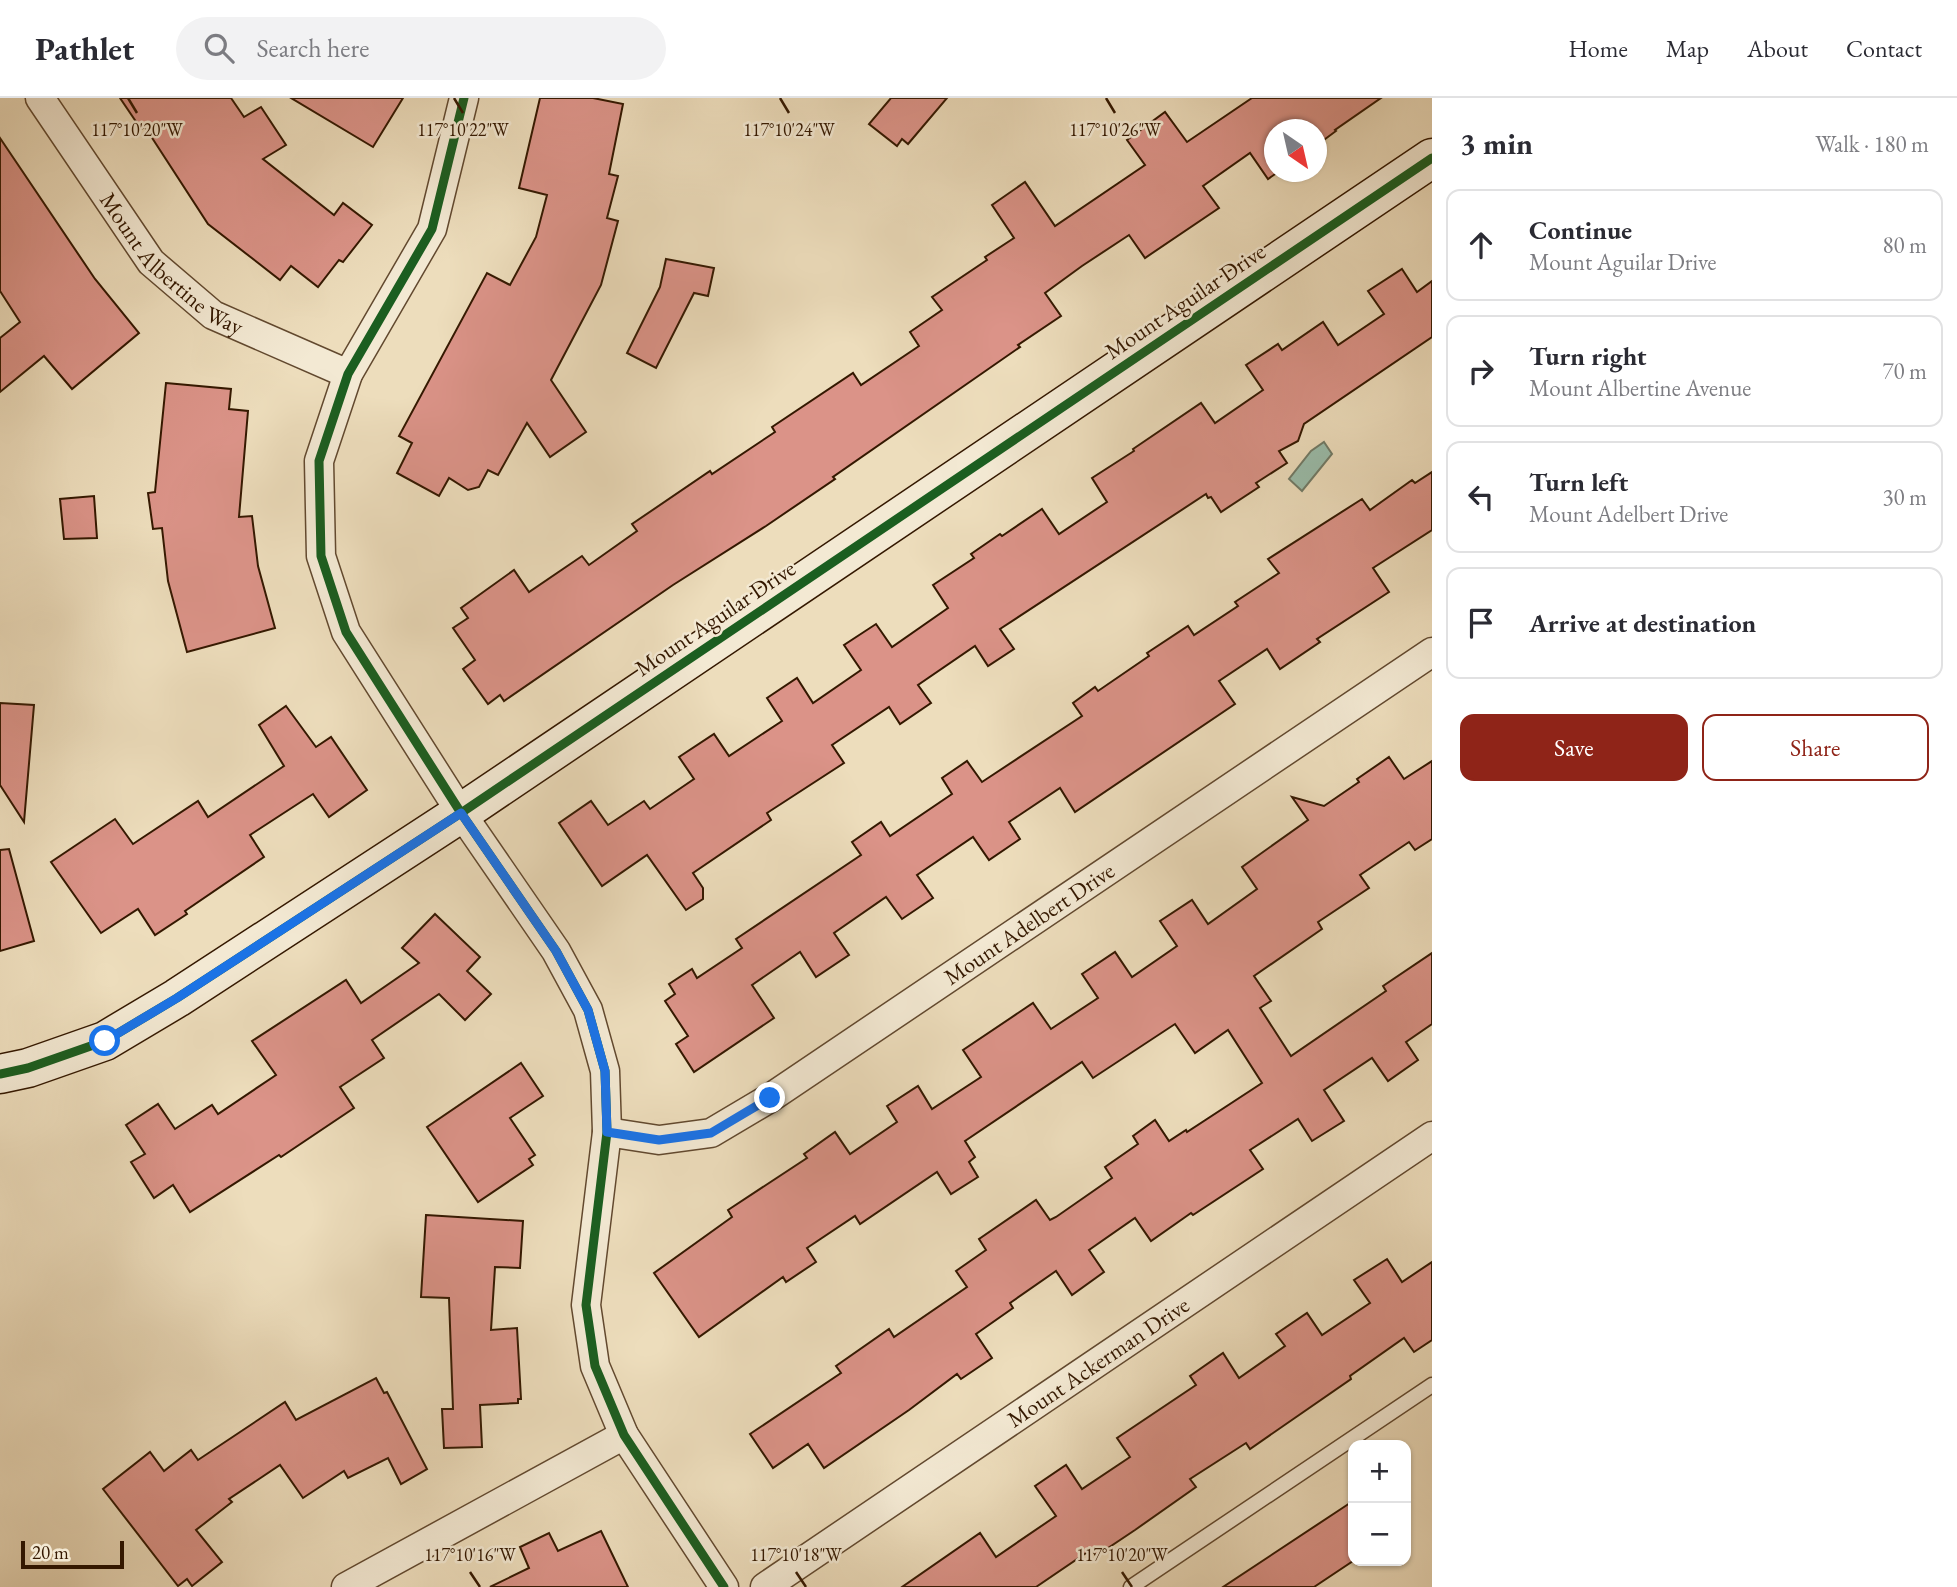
<!DOCTYPE html>
<meta charset="utf-8">
<style>
:root{--surface:#fff;--page:#f2f2f3;--text:#2b2b33;--muted:#7c7c81;--line:#e1e1e2;--accent:#8f2418}
body{margin:0;font-family:"EB Garamond",serif;background:var(--page);color:var(--text)}
.controls{position:absolute;right:21px;bottom:21px;display:grid;overflow:hidden;border-radius:14px;box-shadow:0 2px 5px #0004}
.controls button{width:63px;height:63px;display:grid;place-items:center;padding:0;border:0;border-bottom:2px solid var(--line);background:var(--surface);color:var(--text);font:35px sans-serif}
.compass{position:absolute;left:1264px;top:21px;width:63px;height:63px;border-radius:50%;background:var(--surface);box-shadow:0 2px 5px #0004;rotate:146deg}
.scale{position:absolute;left:21px;bottom:18px;width:103px;box-sizing:border-box;padding-left:7px;border:4px solid #341800;border-top:0;font-size:19px;line-height:24px;white-space:nowrap;color:#341800;-webkit-text-stroke:5px #f3e9d3;paint-order:stroke}
.stop{position:absolute;width:21px;height:21px;margin:-16px;border:5px solid #1a73e8;border-radius:50%;background:#fff}
.stop.end{background:#1a73e8;border-color:#fff;box-shadow:0 2px 7px #0008}
.list{margin:0;padding:0;list-style:none}
h2{display:flex;justify-content:space-between;align-items:center;height:91px;margin:0;padding:0 28px;font-size:30px}
h2 small{font-size:23px;font-weight:400;color:var(--muted)}
.list li{display:grid;grid-template-columns:46px 1fr auto;gap:21px;align-items:center;box-sizing:border-box;height:112px;margin:0 14px 14px;padding:0 14px;border:2px solid var(--line);border-radius:14px}
.list b{display:block;font-size:26px;white-space:nowrap}
.list p{margin:0;font-size:23px;white-space:nowrap;color:var(--muted)}
.list em{font-size:23px;font-style:normal;color:var(--muted)}
.actions{display:flex;gap:14px;padding:21px 28px}
.actions a{flex:1;padding:16px 0;border:2px solid var(--accent);border-radius:14px;text-align:center;font-size:24px;color:var(--accent)}
.actions .main{background:var(--accent);color:#fff}
.icon{flex:none;width:38px;height:38px;fill:none;stroke:currentColor;stroke-width:2;stroke-linecap:round;stroke-linejoin:round}
.map{position:relative;flex:none;width:1432px;height:1489px;overflow:hidden}
header{display:flex;align-items:center;gap:42px;box-sizing:border-box;height:98px;padding:0 35px;background:var(--surface);border-bottom:2px solid var(--line)}
header strong{font-size:33px}
nav{display:flex;gap:38px;margin-inline-start:auto;font-size:24px}
.search{width:490px;height:63px;background:var(--page);display:flex;align-items:center;gap:18px;box-sizing:border-box;padding:0 24px;border-radius:38px;color:var(--muted);font-size:26px}
main{display:flex}
aside{flex:1;background:var(--surface)}
.map>svg:first-child{display:block}
.water{fill:#9abdab;stroke:#717b67;stroke-width:2}
.building{fill:#db9388;stroke:#341800;stroke-width:2}
.lines{fill:none;stroke-linecap:round;stroke-linejoin:round}
.lane-casing{stroke:#62492f;stroke-width:17}
.street-casing{stroke:#62492f;stroke-width:31}
.secondary-casing{stroke:#341800;stroke-width:41}
.lane{stroke:#f3e9d3;stroke-width:14}
.street{stroke:#f3e9d3;stroke-width:28}
.secondary{stroke:#f3e9d3;stroke-width:38}
.cycleway-casing{stroke:#f3e9d3;stroke-width:13}
.cycleway{stroke:#1b5e20;stroke-width:9}
.route{stroke:#1a73e8;stroke-width:9}
.ticks{fill:none;stroke:#341800;stroke-width:2.5}
.labels{text-anchor:middle;dominant-baseline:central;stroke-width:5;stroke-linejoin:round;paint-order:stroke}
.street-label{font-size:23px;fill:#341800;stroke:#f3e9d3}
.ticks-label{font-size:18px;text-anchor:middle;fill:#341800;stroke:#f3e9d3;stroke-width:5;stroke-linejoin:round;paint-order:stroke}
</style>
<header>
<strong>Pathlet</strong>
<div class="search"><svg class="icon" aria-label="search" viewBox="0 0 24 24"><circle cx="10" cy="10" r="6"/><path d="M15 15l6 6"/></svg>Search here</div>
<nav><a>Home</a><a>Map</a><a>About</a><a>Contact</a></nav>
</header>
<main>
<div class="map">
<svg width="1432" height="1489" viewBox="0 0 1432 1489">
<rect width="100%" height="100%" fill="#edddbc"/>
<filter id="stains"><feTurbulence type="fractalNoise" baseFrequency=".00286" numOctaves="4"/><feColorMatrix values="0 0 0 0 .2 0 0 0 0 .09 0 0 0 0 .02 0 0 0 .5 -.17"/></filter>
<radialGradient id="worn" r=".72"><stop offset=".6" stop-color="#630" stop-opacity="0"/><stop offset="1" stop-color="#630" stop-opacity=".3"/></radialGradient>
<polygon class="water" points="1324,344 1332,356 1302,393 1289,381 1311,353"/>
<g class="building">
<polygon points="120,0 231,0 244,19 261,9 286,47 263,61 334,117 343,105 372,127 343,164 339,162 318,189 291,168 280,182 208,126 145,29 141,31"/>
<polygon points="291,0 403,0 373,49"/>
<polygon points="540,0 593,0 623,6 609,76 618,78 607,120 618,123 601,187 551,282 586,334 550,359 527,325 498,377 488,372 479,389 468,392 449,380 439,398 397,375 412,345 399,338 487,175 510,187 536,139 547,97 519,90"/>
<polygon points="891,0 947,0 908,46 902,41 897,48 869,26"/>
<polygon points="1252,0 1381,0 1335,32 1336,33 1317,47 1317,32 1275,32 1275,74 1278,74 1268,81 1250,55 1203,88 1219,110 1145,160 1129,137 1082,168 1045,195 1061,218 1018,247 1020,249 833,379 835,381 766,428 673,487 504,603 500,597 488,606 463,571 475,562 453,530 468,520 461,510 514,472 529,494 582,458 589,467 637,433 632,426 710,373 712,376 775,334 772,329 853,275 861,287 919,248 910,234 942,212 932,199 987,162 985,159 1014,140 992,107 1025,84 1055,128 1145,67 1127,42 1165,14 1187,44"/>
<polygon points="0,40 95,181 139,235 72,291 44,258 0,294 0,240 20,224 0,193"/>
<polygon points="666,161 714,170 708,198 694,195 656,270 627,255 660,189"/>
<polygon points="1402,171 1417,194 1432,183 1432,239 1304,326 1298,343 1279,353 1287,365 1256,385 1259,389 1221,414 1211,399 1208,400 1206,396 1000,531 1014,551 988,568 975,548 918,587 931,605 900,626 889,609 832,647 844,665 767,715 771,722 693,775 703,790 703,801 686,812 647,757 602,788 559,725 591,703 608,727 644,703 650,711 694,681 679,659 714,636 729,658 782,623 767,600 797,580 813,605 861,572 844,547 876,526 892,549 948,510 933,487 974,460 971,456 1000,436 1002,438 1042,411 1059,436 1107,404 1092,380 1134,353 1133,351 1201,305 1215,325 1263,292 1246,267 1278,246 1282,252 1323,224 1338,247 1384,216 1368,193"/>
<polygon points="166,285 231,291 229,311 248,313 239,419 252,418 258,468 275,530 187,554 168,483 162,430 153,431 148,395 155,394"/>
<polygon points="1432,374 1432,432 1373,470 1389,494 1317,541 1320,544 1280,571 1267,551 1219,583 1235,606 1075,714 1060,690 1009,724 1020,741 989,762 973,739 917,777 933,800 902,821 886,799 834,835 849,857 816,879 800,854 752,887 774,920 694,974 676,946 688,938 665,903 675,896 669,886 692,871 697,880 742,850 736,841 861,757 852,744 881,724 890,738 952,696 942,680 967,663 982,684 1082,618 1073,605 1095,589 1098,593 1149,558 1147,555 1188,528 1194,537 1238,508 1235,504 1279,475 1268,461 1362,401 1370,412 1412,382 1415,385"/>
<polygon points="94,398 97,440 64,441 60,401"/>
<polygon points="0,605 34,607 24,724 0,687"/>
<polygon points="286,608 316,649 331,639 367,692 329,719 313,696 250,737 264,759 185,813 187,816 155,837 138,811 101,835 51,764 115,721 133,746 198,703 208,719 284,668 259,627"/>
<polygon points="1389,659 1404,681 1432,663 1432,741 1415,752 1409,744 1360,777 1369,790 1318,824 1322,831 1254,878 1271,903 1260,910 1291,958 1386,893 1383,888 1432,855 1432,926 1406,944 1418,962 1388,983 1372,960 1324,992 1344,1023 1312,1043 1298,1021 1250,1052 1263,1071 1193,1117 1191,1115 1151,1143 1135,1120 1089,1152 1104,1174 1072,1197 1056,1173 1010,1205 1013,1210 976,1236 992,1260 961,1281 957,1276 909,1312 824,1370 808,1346 773,1370 750,1336 841,1275 836,1268 889,1231 894,1239 967,1189 956,1173 986,1152 979,1141 1036,1102 1050,1122 1056,1119 1112,1080 1105,1069 1138,1046 1133,1038 1155,1022 1169,1043 1186,1032 1187,1034 1262,985 1228,932 1195,955 1175,926 1093,980 1082,964 965,1043 975,1059 969,1064 978,1079 951,1096 937,1074 860,1126 855,1118 807,1150 816,1164 786,1184 783,1179 699,1239 654,1175 732,1119 728,1112 807,1060 804,1056 835,1034 850,1056 897,1024 887,1008 918,988 932,1011 981,979 963,952 1033,905 1051,931 1098,900 1082,876 1115,854 1132,879 1177,848 1160,823 1192,802 1208,826 1257,791 1242,769 1308,722 1292,699 1324,708 1359,684 1357,681"/>
<polygon points="9,751 34,843 0,853 0,752"/>
<polygon points="435,816 480,859 467,873 491,896 465,922 439,896 372,942 384,960 340,989 354,1010 281,1059 279,1057 190,1114 173,1087 154,1100 131,1064 145,1056 126,1027 158,1006 175,1031 212,1007 218,1016 276,977 252,943 346,882 361,905 419,865 402,850"/>
<polygon points="521,965 543,998 510,1020 535,1057 529,1061 533,1067 478,1104 427,1029"/>
<polygon points="426,1117 523,1123 520,1170 495,1169 491,1232 517,1230 521,1301 518,1301 518,1305 480,1307 482,1349 444,1350 442,1311 453,1311 449,1200 421,1199"/>
<polygon points="1387,1161 1402,1184 1432,1164 1432,1242 1414,1254 1404,1240 1350,1278 1351,1281 1250,1351 1246,1345 1190,1381 1196,1389 1135,1432 1096,1458 1092,1451 1036,1489 902,1489 980,1435 996,1459 1056,1418 1035,1388 1066,1367 1082,1391 1130,1359 1117,1340 1196,1287 1190,1278 1223,1255 1239,1280 1285,1248 1276,1236 1307,1215 1322,1237 1370,1205 1354,1182"/>
<polygon points="376,1280 384,1295 387,1294 427,1371 401,1386 388,1360 348,1380 344,1373 303,1400 280,1367 229,1401 232,1404 196,1432 222,1464 192,1488 187,1481 178,1488 103,1391 150,1354 164,1373 191,1352 198,1362 285,1304 296,1322"/>
<polygon points="1353,1403 1353,1463 1314,1489 1223,1489"/>
<polygon points="601,1433 628,1489 490,1489 529,1470 520,1449 549,1435 558,1453"/>
</g>
<g class="lines">
<g class="lane-casing">
<polyline id="lane" points="1131,1489 1432,1287"/>
</g>
<g class="street-casing">
<g id="street">
<path id="s1" d="M40 0 151 164 213 217 348 276"/>
<polyline points="464,0 432,131 348,276 319,363 321,458 346,534 461,715 556,853 588,912 605,973 607,1034 586,1207 595,1268 624,1337 724,1489"/>
<path id="s2" d="M607 1034 659 1042 711 1035 770 1000 1432 554"/>
<polyline points="346,1489 624,1337"/>
<path id="s3" d="M765 1489 1432 1038"/>
</g>
</g>
<g class="secondary-casing">
<polyline id="secondary" points="0,976 28,970 105,943 177,900 461,715 1432,60"/>
</g>
<use href="#lane" class="lane"/>
<use href="#street" class="street"/>
<use href="#secondary" class="secondary"/>
<g class="cycleway-casing">
<g id="cycleway">
<polyline points="464,0 432,131 348,276 319,363 321,458 346,534 461,715 556,853 588,912 605,973 607,1034 586,1207 595,1268 624,1337 724,1489"/>
<polyline points="0,976 28,970 105,943 177,900 461,715 1432,60"/>
</g>
</g>
<use href="#cycleway" class="cycleway"/>
</g>
<g class="lines">
<polyline class="route" points="105,943 177,900 461,715 556,853 588,912 605,973 607,1034 659,1042 711,1035 770,1000"/>
</g>
<path class="ticks" d="M128 0 137 15M454 0 463 15M780 0 789 15M1106 0 1115 15M470 1474 480 1489M796 1474 806 1489M1122 1474 1132 1489"/>
<g class="labels">
<g class="street-label">
<text stroke="none"><textPath href="#s1" startOffset="214">Mount Albertine Way</textPath></text>
<text transform="translate(1185 203) rotate(-34)">Mount Aguilar Drive</text>
<text transform="translate(715 520) rotate(-34)">Mount Aguilar Drive</text>
<text stroke="none"><textPath href="#s2" startOffset="486">Mount Adelbert Drive</textPath></text>
<text stroke="none"><textPath href="#s3" startOffset="402">Mount Ackerman Drive</textPath></text>
</g>
</g>
<g class="ticks-label">
<text x="137" y="38">117°10'20"W</text>
<text x="463" y="38">117°10'22"W</text>
<text x="789" y="38">117°10'24"W</text>
<text x="1115" y="38">117°10'26"W</text>
<text x="470" y="1463">117°10'16"W</text>
<text x="796" y="1463">117°10'18"W</text>
<text x="1122" y="1463">117°10'20"W</text>
</g>
<rect width="100%" height="100%" filter="url(#stains)"/>
<rect width="100%" height="100%" fill="url(#worn)"/>
</svg>
<div class="controls">
<button>+</button>
<button>−</button>
</div>
<svg class="compass" viewBox="-18 -18 36 36"><path d="M0-13l5 13h-10z" fill="#e53935"/><path d="M0 13l5-13h-10z" fill="#7c7c81"/></svg>
<div class="scale">20 m</div>
<div class="stop" style="left:105px;top:943px"></div>
<div class="stop end" style="left:770px;top:1000px"></div>
</div>
<aside>
<h2>3 min<small>Walk · 180 m</small></h2>
<ul class="list">
<li><svg class="icon" aria-label="ahead" viewBox="0 0 24 24"><path d="M12 20V5M6 11l6-6 6 6"/></svg><div><b>Continue</b><p>Mount Aguilar Drive</p></div><em>80 m</em></li>
<li><svg class="icon" aria-label="right" viewBox="0 0 24 24"><path d="M7 20v-9h11M14 6l5 5-5 5"/></svg><div><b>Turn right</b><p>Mount Albertine Avenue</p></div><em>70 m</em></li>
<li><svg class="icon" aria-label="left" viewBox="0 0 24 24"><path d="M17 20v-9H6M10 6l-5 5 5 5"/></svg><div><b>Turn left</b><p>Mount Adelbert Drive</p></div><em>30 m</em></li>
<li><svg class="icon" aria-label="arrive" viewBox="0 0 24 24"><path d="M6 21V4h12l-3 4 3 4H6"/></svg><div><b>Arrive at destination</b></div></li>
</ul>
<div class="actions"><a class="main">Save</a><a>Share</a></div>
</aside>
</main>
